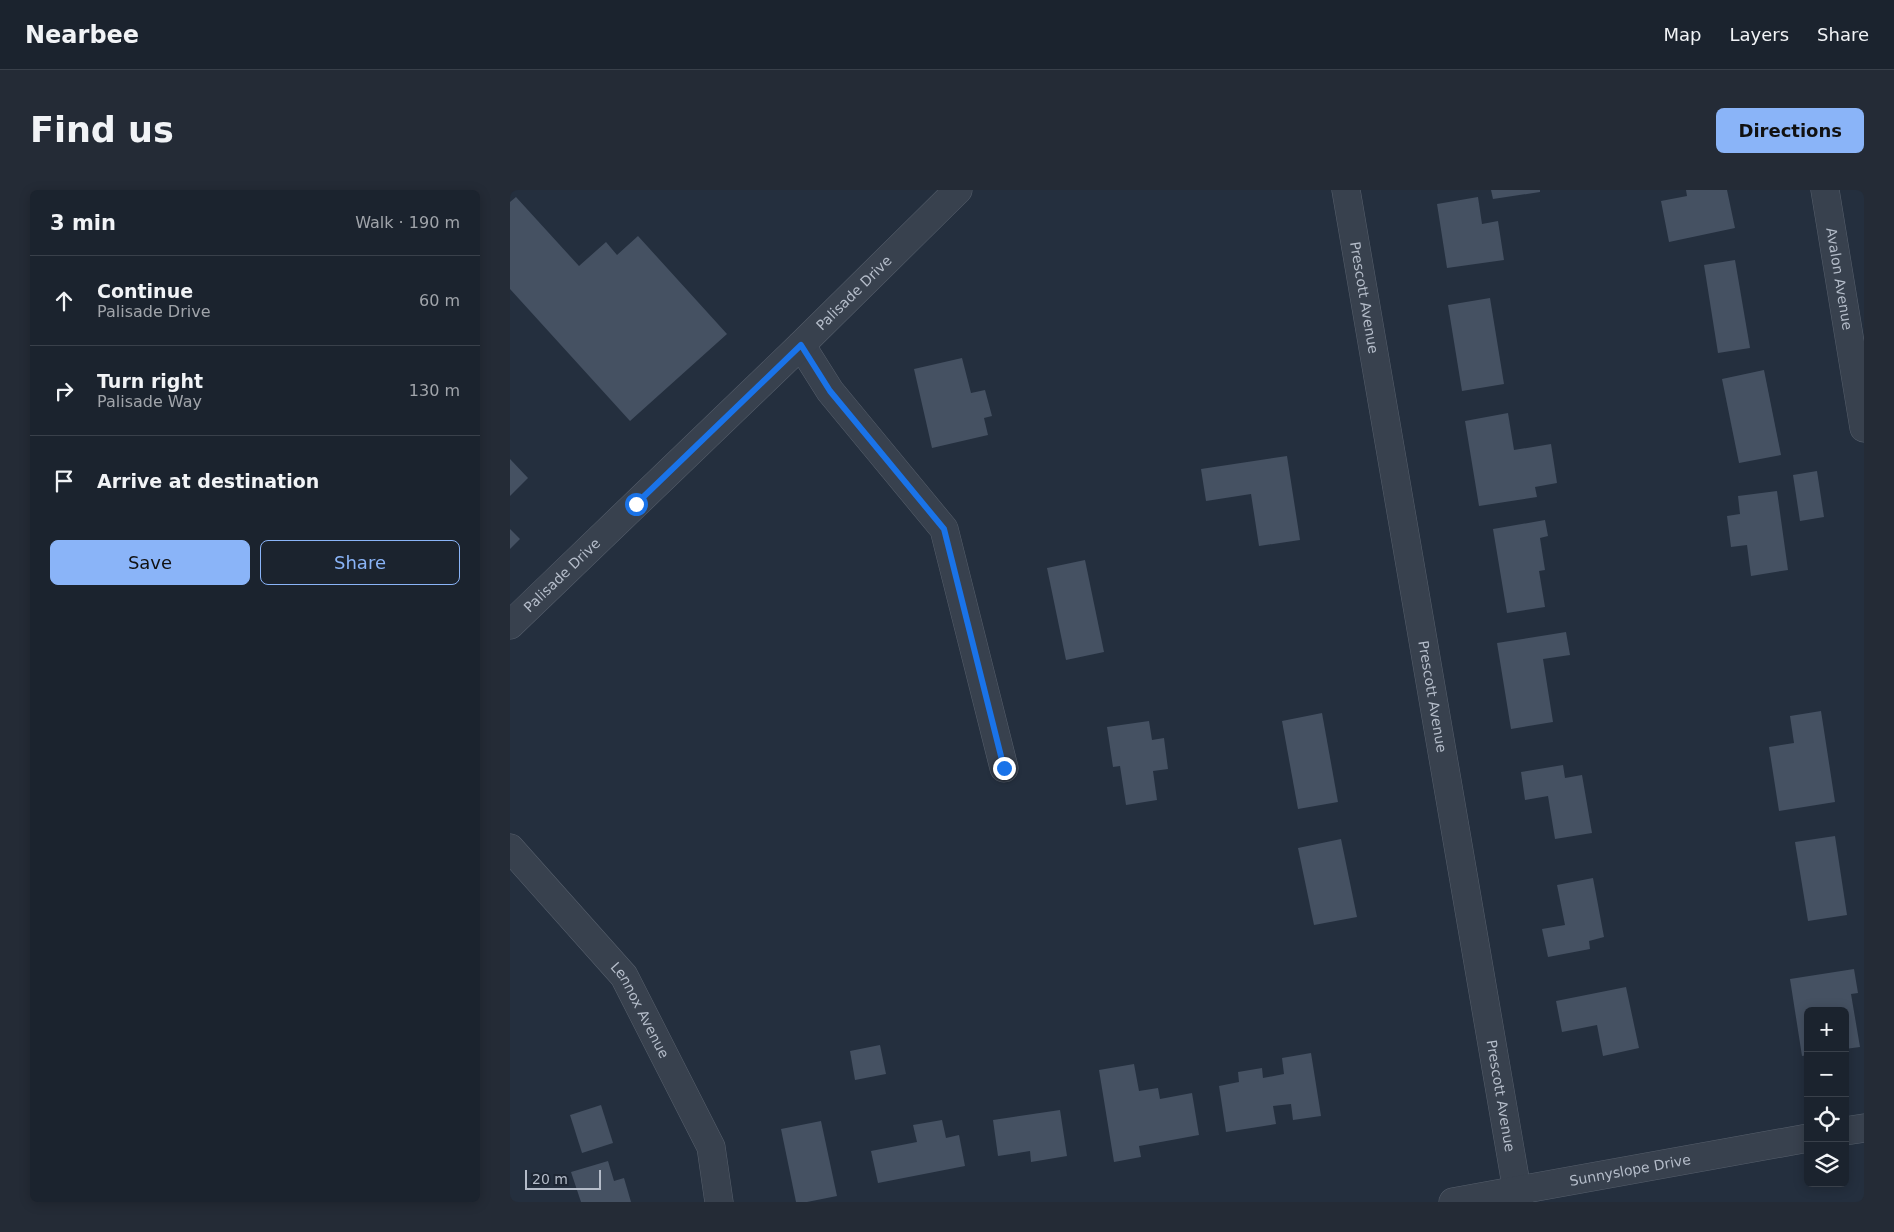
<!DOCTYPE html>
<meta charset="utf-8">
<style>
:root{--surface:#1b232e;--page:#242b36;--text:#f1f3f6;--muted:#a0a4aa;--line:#39404a;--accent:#8ab4f8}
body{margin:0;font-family:"DejaVu Sans",sans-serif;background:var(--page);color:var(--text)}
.controls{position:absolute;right:15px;bottom:15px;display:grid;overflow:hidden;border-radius:8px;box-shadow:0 2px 12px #0003}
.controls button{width:45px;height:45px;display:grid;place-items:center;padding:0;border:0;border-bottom:1px solid var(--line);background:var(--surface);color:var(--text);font:25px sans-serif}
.scale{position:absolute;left:15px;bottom:12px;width:76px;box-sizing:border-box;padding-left:5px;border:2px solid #b4bcc9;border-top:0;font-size:14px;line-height:18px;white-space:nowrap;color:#b4bcc9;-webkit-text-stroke:4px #1d2633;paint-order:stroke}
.stop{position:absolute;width:15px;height:15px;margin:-11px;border:4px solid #1a73e8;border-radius:50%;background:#fff}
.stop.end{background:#1a73e8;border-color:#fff;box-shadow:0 1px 5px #0008}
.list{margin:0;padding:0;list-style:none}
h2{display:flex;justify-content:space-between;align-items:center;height:65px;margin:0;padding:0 20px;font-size:21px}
h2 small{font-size:16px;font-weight:400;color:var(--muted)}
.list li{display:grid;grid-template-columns:32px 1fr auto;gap:15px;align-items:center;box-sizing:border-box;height:90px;padding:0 20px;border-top:1px solid var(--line)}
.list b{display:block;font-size:19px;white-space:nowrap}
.list p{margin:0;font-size:16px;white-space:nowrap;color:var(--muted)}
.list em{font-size:16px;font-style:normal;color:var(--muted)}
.actions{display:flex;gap:10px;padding:15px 20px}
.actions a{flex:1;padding:11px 0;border:1px solid var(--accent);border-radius:8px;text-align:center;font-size:18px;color:var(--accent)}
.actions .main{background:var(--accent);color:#111}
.icon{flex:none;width:28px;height:28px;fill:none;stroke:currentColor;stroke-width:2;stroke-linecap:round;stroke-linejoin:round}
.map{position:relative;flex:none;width:1354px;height:1012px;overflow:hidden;border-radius:8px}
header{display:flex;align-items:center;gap:30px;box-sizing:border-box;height:70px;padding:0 25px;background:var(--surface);border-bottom:1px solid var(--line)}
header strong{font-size:24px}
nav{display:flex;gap:28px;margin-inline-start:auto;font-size:18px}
.intro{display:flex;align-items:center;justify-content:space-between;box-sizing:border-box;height:120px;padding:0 30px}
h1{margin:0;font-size:35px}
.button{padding:12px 22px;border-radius:8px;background:var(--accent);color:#111;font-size:18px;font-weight:700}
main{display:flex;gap:30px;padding:0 30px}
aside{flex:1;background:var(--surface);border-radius:8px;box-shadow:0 2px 12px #0003}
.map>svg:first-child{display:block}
.building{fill:#455162}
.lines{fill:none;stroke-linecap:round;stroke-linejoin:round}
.minor-casing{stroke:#565f6c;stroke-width:29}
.minor{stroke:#38414e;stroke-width:28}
.route{stroke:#1a73e8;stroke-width:6}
.labels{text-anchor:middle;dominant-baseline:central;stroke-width:5;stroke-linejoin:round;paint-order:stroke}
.street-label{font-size:14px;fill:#b4bcc9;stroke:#1d2633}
</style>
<header>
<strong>Nearbee</strong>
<nav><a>Map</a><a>Layers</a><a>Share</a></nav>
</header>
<div class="intro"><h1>Find us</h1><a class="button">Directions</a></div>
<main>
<aside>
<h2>3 min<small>Walk · 190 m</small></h2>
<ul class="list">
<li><svg class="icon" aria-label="ahead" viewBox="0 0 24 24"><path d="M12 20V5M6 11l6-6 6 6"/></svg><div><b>Continue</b><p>Palisade Drive</p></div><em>60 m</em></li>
<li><svg class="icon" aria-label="right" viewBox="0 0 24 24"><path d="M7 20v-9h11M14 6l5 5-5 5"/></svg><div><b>Turn right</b><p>Palisade Way</p></div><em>130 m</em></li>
<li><svg class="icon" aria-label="arrive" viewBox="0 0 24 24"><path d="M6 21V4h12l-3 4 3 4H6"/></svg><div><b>Arrive at destination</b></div></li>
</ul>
<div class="actions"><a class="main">Save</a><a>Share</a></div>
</aside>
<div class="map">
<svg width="1354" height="1012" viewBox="0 0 1354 1012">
<rect width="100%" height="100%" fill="#242f3e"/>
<g class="building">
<polygon points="981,0 1030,0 1030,2 983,9"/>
<polygon points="1176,0 1217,0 1225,38 1159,52 1151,11 1177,6"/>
<polygon points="6,7 69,76 96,52 107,65 128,46 217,144 120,231 0,99 0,12"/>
<polygon points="968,7 972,34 988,31 994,70 937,78 927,14"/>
<polygon points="1225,70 1240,158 1208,163 1194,75"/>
<polygon points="980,108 994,194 952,201 938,115"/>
<polygon points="452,168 461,203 475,200 482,226 474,228 478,245 422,258 404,179"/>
<polygon points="1254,180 1271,265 1229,273 1212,189"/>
<polygon points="998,223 1004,260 1041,254 1047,293 1025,297 1027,307 969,316 955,231"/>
<polygon points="777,266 790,350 749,356 741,304 696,311 691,279"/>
<polygon points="0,269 18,288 0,306"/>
<polygon points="1307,281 1314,327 1290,331 1283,285"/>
<polygon points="1267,301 1278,380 1241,386 1237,355 1221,357 1217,326 1230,324 1228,306"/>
<polygon points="1035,330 1038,346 1030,348 1035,380 1029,381 1035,417 997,423 983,339"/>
<polygon points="0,339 10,349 0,359"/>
<polygon points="575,370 594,462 556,470 537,378"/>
<polygon points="1056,442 1060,465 1033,469 1043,532 1001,539 987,453"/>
<polygon points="1311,521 1325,612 1269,621 1259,557 1284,553 1280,526"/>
<polygon points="812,523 828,612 788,619 772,531"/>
<polygon points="639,531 642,550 654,548 658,579 643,581 647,610 616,615 610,576 603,577 597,537"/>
<polygon points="1053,575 1055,588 1072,585 1082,643 1045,649 1038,606 1015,610 1011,582"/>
<polygon points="1325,646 1337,725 1298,731 1285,652"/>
<polygon points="831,649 847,727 804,735 788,658"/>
<polygon points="1083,688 1094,747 1079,751 1080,759 1038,767 1032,739 1055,735 1047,695"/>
<polygon points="1344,779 1348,803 1341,804 1350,857 1335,859 1335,821 1298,821 1298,865 1292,866 1280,789"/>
<polygon points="1116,797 1129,858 1093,866 1087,835 1052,842 1046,811"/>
<polygon points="370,855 376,884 345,890 340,861"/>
<polygon points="801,863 811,926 783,930 781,914 763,916 766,934 716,942 709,896 729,892 728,882 752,878 753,888 774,884 772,868"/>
<polygon points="624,874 629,901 648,898 650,909 682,903 689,945 629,956 631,967 604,972 589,880"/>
<polygon points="91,915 103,953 72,963 60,925"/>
<polygon points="550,920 557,966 521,972 520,961 488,966 483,930"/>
<polygon points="432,930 436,948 449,945 455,976 368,993 361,961 407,952 403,935"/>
<polygon points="311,931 327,1006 297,1012 286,1012 271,939"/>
<polygon points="98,971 104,991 114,988 121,1012 71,1012 61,982"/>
</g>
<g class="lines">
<g class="minor-casing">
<g id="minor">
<path id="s1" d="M836 0 1009 1012"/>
<path id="s2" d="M1315 0 1354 238"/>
<polyline points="291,155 320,201 434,339 494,578"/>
<path id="s3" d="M0 435 291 155 448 0"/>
<path id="s4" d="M0 658 114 786 201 957 209 1012"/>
<polyline points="1335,941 1354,938"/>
<path id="s5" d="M943 1012 1298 948"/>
</g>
</g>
<use href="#minor" class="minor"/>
</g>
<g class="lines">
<polyline class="route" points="126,314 291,155 320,201 434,339 494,578"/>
</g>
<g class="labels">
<g class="street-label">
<text stroke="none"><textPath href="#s2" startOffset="90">Avalon Avenue</textPath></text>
<text stroke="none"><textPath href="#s3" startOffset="478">Palisade Drive</textPath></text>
<text stroke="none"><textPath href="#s1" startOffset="109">Prescott Avenue</textPath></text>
<text stroke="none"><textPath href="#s3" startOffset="72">Palisade Drive</textPath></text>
<text stroke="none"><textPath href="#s1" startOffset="514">Prescott Avenue</textPath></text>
<text stroke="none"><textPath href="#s4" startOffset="209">Lennox Avenue</textPath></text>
<text stroke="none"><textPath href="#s1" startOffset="919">Prescott Avenue</textPath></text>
<text stroke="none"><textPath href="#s5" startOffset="180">Sunnyslope Drive</textPath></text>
</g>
</g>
</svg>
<div class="controls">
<button>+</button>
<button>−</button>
<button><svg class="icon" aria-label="locate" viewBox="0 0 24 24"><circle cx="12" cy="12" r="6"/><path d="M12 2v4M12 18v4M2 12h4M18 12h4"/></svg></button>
<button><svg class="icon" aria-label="layers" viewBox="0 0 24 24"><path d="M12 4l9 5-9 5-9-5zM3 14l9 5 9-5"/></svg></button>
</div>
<div class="scale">20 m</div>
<div class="stop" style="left:126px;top:314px"></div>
<div class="stop end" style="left:494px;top:578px"></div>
</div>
</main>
